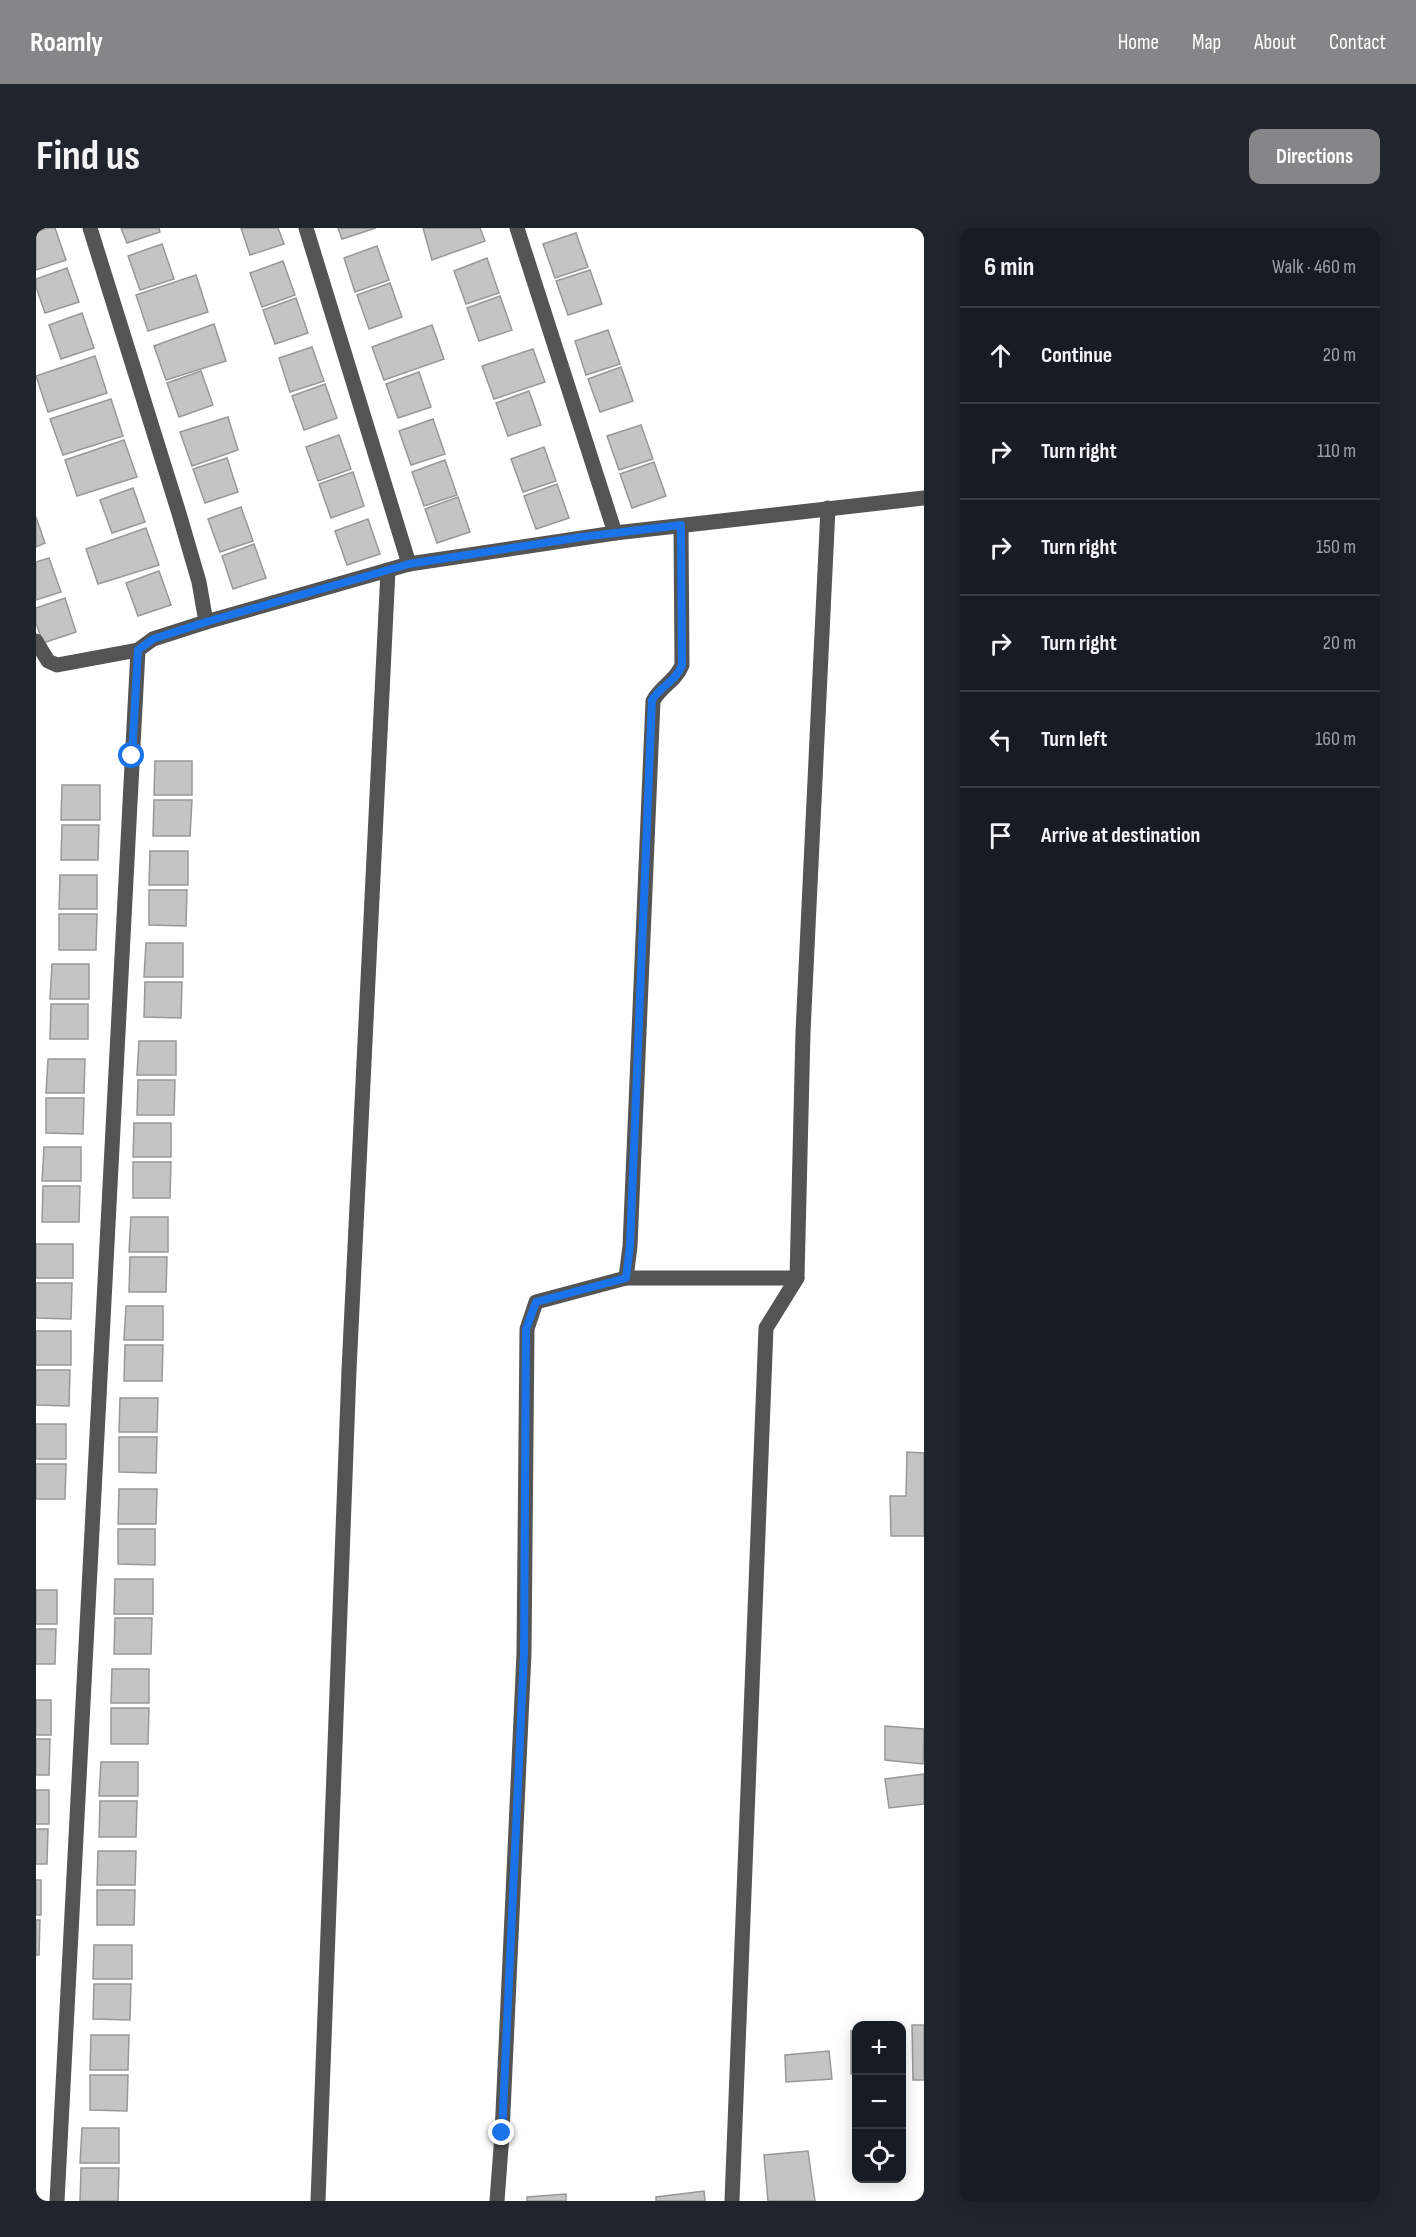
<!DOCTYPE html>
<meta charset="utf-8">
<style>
:root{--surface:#171b24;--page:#20242c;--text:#f1f3f6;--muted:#9ea1a6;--line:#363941;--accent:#858687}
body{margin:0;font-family:"Sofia Sans Condensed",sans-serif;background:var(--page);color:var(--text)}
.controls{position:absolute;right:18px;bottom:18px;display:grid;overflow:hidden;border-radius:12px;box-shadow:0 3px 15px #0003}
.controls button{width:54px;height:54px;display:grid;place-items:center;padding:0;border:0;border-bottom:2px solid var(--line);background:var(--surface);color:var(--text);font:30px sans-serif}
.stop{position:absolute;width:18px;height:18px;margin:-14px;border:4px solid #1a73e8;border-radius:50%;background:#fff}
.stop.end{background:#1a73e8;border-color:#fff;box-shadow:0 2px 6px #0008}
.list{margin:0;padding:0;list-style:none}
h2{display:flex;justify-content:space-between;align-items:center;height:78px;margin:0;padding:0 24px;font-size:26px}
h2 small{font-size:20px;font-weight:400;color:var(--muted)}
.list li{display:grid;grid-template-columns:39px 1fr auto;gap:18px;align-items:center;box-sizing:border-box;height:96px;padding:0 24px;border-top:2px solid var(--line)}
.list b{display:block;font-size:22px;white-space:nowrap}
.list em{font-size:20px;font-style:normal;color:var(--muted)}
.icon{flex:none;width:33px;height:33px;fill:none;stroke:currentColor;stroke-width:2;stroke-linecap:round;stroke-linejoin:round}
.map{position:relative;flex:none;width:888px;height:1973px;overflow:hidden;border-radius:12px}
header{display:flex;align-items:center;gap:36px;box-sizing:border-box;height:84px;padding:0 30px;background:var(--accent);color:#fff}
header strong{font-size:28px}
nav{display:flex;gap:33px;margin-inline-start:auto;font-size:21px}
.intro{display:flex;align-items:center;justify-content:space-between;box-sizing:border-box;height:144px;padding:0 36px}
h1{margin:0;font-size:42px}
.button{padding:15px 27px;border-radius:12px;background:var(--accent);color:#fff;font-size:21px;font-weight:700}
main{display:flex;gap:36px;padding:0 36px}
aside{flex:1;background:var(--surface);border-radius:12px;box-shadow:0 3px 15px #0003}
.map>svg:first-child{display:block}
.building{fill:#c4c4c4;stroke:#989898;stroke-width:1.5}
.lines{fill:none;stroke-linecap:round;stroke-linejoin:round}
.minor{stroke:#545454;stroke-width:15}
.route{stroke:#1a73e8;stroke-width:8}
</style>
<header>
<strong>Roamly</strong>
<nav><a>Home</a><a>Map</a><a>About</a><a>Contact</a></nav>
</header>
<div class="intro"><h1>Find us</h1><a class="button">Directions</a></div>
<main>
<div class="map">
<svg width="888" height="1973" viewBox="0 0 888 1973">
<rect width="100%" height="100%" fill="#fff"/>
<g class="building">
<polygon points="12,0 19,0 30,32 0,42 0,4"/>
<polygon points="85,0 123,0 124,4 91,15"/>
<polygon points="205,0 242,0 248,16 214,27"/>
<polygon points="302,0 340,0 306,11"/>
<polygon points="387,0 444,0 449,13 396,32"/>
<polygon points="540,5 552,39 519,50 507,16"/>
<polygon points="126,16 138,51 104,62 92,28"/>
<polygon points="341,18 353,52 319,64 308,30"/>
<polygon points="451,30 463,65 430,76 418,43"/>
<polygon points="247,33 259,67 226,79 214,45"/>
<polygon points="31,40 43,74 9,85 0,59 0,51"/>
<polygon points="554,42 566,76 532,87 520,53"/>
<polygon points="160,47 172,84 112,103 100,67"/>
<polygon points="354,55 366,89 333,101 321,67"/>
<polygon points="464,68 476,102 443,113 431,80"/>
<polygon points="260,70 272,105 239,116 227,82"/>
<polygon points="46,85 58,120 25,131 13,97"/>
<polygon points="178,96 190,133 130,152 118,118"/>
<polygon points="396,97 408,131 348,152 336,119"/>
<polygon points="572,102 584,136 550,147 539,113"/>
<polygon points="276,119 288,153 254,164 243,130"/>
<polygon points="497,121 509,154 458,171 446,138"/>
<polygon points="59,128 71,165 12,184 0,148"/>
<polygon points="585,139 597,173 564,184 552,151"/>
<polygon points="165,143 177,177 143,189 131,155"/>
<polygon points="383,144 395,179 362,190 350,156"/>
<polygon points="289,156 301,190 268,202 256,168"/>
<polygon points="493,163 505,197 472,208 460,175"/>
<polygon points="75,171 87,208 27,227 14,191"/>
<polygon points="192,189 202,222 156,238 144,204"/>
<polygon points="397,191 409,226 375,237 363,203"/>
<polygon points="605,197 617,231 583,242 571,208"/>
<polygon points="303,207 315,241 282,253 270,219"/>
<polygon points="88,212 101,249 41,268 29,232"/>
<polygon points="508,219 520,253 487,264 475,231"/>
<polygon points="191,230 202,264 169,275 157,241"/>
<polygon points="409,232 421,267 388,278 376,244"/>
<polygon points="618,234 630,268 596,280 584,246"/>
<polygon points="317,244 328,278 295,290 283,256"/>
<polygon points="521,256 533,290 500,301 488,268"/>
<polygon points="97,260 109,294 76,305 64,272"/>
<polygon points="422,269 434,304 401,315 389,281"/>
<polygon points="205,279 217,313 184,324 172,291"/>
<polygon points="0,289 9,315 0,319"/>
<polygon points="332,291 344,326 311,337 299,303"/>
<polygon points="110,300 123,337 62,356 50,321"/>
<polygon points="218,316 230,350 197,361 186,328"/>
<polygon points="13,330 25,364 0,372 0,334"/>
<polygon points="123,343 135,377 102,388 90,355"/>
<polygon points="29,370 40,404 7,415 0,395 0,380"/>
<polygon points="119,533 156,533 156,567 118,567"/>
<polygon points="26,557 64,557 64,592 25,592"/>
<polygon points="118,572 156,572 154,608 117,608"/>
<polygon points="26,597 63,597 62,632 25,632"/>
<polygon points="114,623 152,623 152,657 113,657"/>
<polygon points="24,647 61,647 61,681 23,681"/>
<polygon points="113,662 151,662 150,698 113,697"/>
<polygon points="23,686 61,686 60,722 23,722"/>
<polygon points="110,715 147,715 147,749 108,749"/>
<polygon points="16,736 53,736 53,771 14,771"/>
<polygon points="109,754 146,754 145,790 108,789"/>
<polygon points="15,776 52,776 52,811 14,811"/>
<polygon points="103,813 140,813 140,847 101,847"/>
<polygon points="12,831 49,831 48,865 10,865"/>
<polygon points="102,852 139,852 138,887 101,887"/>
<polygon points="10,870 48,870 47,906 10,905"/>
<polygon points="98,895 135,895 135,929 97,929"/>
<polygon points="8,919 45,919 45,953 6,953"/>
<polygon points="97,934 135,934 134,970 97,970"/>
<polygon points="7,958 44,958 43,994 6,994"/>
<polygon points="95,989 132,989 132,1024 93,1024"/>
<rect x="0" y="1016" width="37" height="34"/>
<polygon points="94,1029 131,1029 130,1064 93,1064"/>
<polygon points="0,1055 36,1055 35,1091 0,1090"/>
<polygon points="90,1078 127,1078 127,1112 88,1112"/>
<rect x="0" y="1103" width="35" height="34"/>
<polygon points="89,1117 127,1117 126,1153 88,1153"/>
<polygon points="0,1142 34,1142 33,1178 0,1177"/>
<polygon points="84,1170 122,1170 121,1204 83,1204"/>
<rect x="0" y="1196" width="30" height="35"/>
<polygon points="83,1209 121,1209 120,1245 83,1244"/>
<polygon points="871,1224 888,1225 888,1308 855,1308 854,1268 870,1268"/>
<polygon points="0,1236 30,1236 29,1271 0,1271"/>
<polygon points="83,1261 121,1261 120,1296 82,1296"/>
<polygon points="82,1301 119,1301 119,1337 82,1336"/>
<polygon points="79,1351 117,1351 117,1386 78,1386"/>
<rect x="0" y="1362" width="21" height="34"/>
<polygon points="79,1390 116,1390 115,1426 78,1426"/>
<polygon points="0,1401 20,1401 19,1436 0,1436"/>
<polygon points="76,1441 113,1441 113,1475 75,1475"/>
<rect x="0" y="1472" width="15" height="35"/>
<polygon points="75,1480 113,1480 112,1516 75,1516"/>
<polygon points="849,1498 888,1501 887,1536 849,1532"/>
<polygon points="0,1511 14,1511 13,1547 0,1547"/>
<polygon points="65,1534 102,1534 102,1568 63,1568"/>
<polygon points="888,1546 888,1576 853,1580 849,1551"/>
<rect x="0" y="1562" width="13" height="34"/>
<polygon points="64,1573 101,1573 100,1609 63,1609"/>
<polygon points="0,1601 12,1601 11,1636 0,1636"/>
<polygon points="62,1623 100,1623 99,1657 61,1657"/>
<rect x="0" y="1652" width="5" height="35"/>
<polygon points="61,1662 99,1662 98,1697 61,1697"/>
<polygon points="0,1692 4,1692 3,1727 0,1727"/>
<polygon points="58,1717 96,1717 96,1751 57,1751"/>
<polygon points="58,1756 95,1756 94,1792 57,1791"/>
<polygon points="876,1797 888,1797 888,1852 877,1852"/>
<polygon points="815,1803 820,1803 820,1847 815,1846"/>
<polygon points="55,1807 93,1807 92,1842 54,1842"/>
<polygon points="793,1823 796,1851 750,1854 749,1827"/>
<polygon points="54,1847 92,1847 91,1883 54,1882"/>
<polygon points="46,1900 83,1900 83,1935 44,1935"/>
<polygon points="772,1923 779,1973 732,1973 728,1927"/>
<polygon points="45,1940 83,1940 82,1973 44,1973"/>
<polygon points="668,1963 669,1973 620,1973 620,1969"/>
<polygon points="530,1966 530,1973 491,1973 491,1969"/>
</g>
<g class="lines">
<g class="minor">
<polyline points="270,0 373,336"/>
<path d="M645 298 646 437C640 453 625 458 617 473L594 1018 590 1050H761"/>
<polyline points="579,305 888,270"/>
<polyline points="170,394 373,336 579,305 481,0"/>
<polyline points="0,413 12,433 21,437 102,422"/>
<polyline points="21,1973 102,422 117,411 170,394 163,354 142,282 54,0"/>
<polyline points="282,1973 313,1142 352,342"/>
<polyline points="461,1973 466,1906 488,1425 491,1101 500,1074 590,1050"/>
<polyline points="696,1973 730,1100 761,1050 767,804 792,280"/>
</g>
</g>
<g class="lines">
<path class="route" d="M96 528 102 422 117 411 170 394 373 336 546 309 645 297 646 437C640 453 625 458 616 472L594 1018 590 1050 500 1074 490 1101 488 1425 466 1905"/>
</g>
</svg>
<div class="controls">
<button>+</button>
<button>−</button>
<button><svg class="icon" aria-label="locate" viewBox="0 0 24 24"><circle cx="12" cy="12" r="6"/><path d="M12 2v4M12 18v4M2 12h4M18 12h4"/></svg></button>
</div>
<div class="stop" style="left:96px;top:528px"></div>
<div class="stop end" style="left:466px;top:1905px"></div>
</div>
<aside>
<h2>6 min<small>Walk · 460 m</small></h2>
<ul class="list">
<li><svg class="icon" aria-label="ahead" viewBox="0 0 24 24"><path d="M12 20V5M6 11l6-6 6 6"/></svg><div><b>Continue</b></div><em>20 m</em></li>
<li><svg class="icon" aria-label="right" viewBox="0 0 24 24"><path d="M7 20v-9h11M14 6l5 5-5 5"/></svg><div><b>Turn right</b></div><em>110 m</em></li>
<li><svg class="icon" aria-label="right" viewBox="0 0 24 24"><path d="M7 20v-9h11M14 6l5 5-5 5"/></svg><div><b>Turn right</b></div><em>150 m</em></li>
<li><svg class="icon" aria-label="right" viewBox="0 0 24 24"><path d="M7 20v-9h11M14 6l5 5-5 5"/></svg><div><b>Turn right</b></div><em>20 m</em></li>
<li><svg class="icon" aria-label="left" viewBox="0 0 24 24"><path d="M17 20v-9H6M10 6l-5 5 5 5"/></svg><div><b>Turn left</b></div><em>160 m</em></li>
<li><svg class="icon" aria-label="arrive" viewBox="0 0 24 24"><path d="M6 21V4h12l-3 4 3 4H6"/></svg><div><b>Arrive at destination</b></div></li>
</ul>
</aside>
</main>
